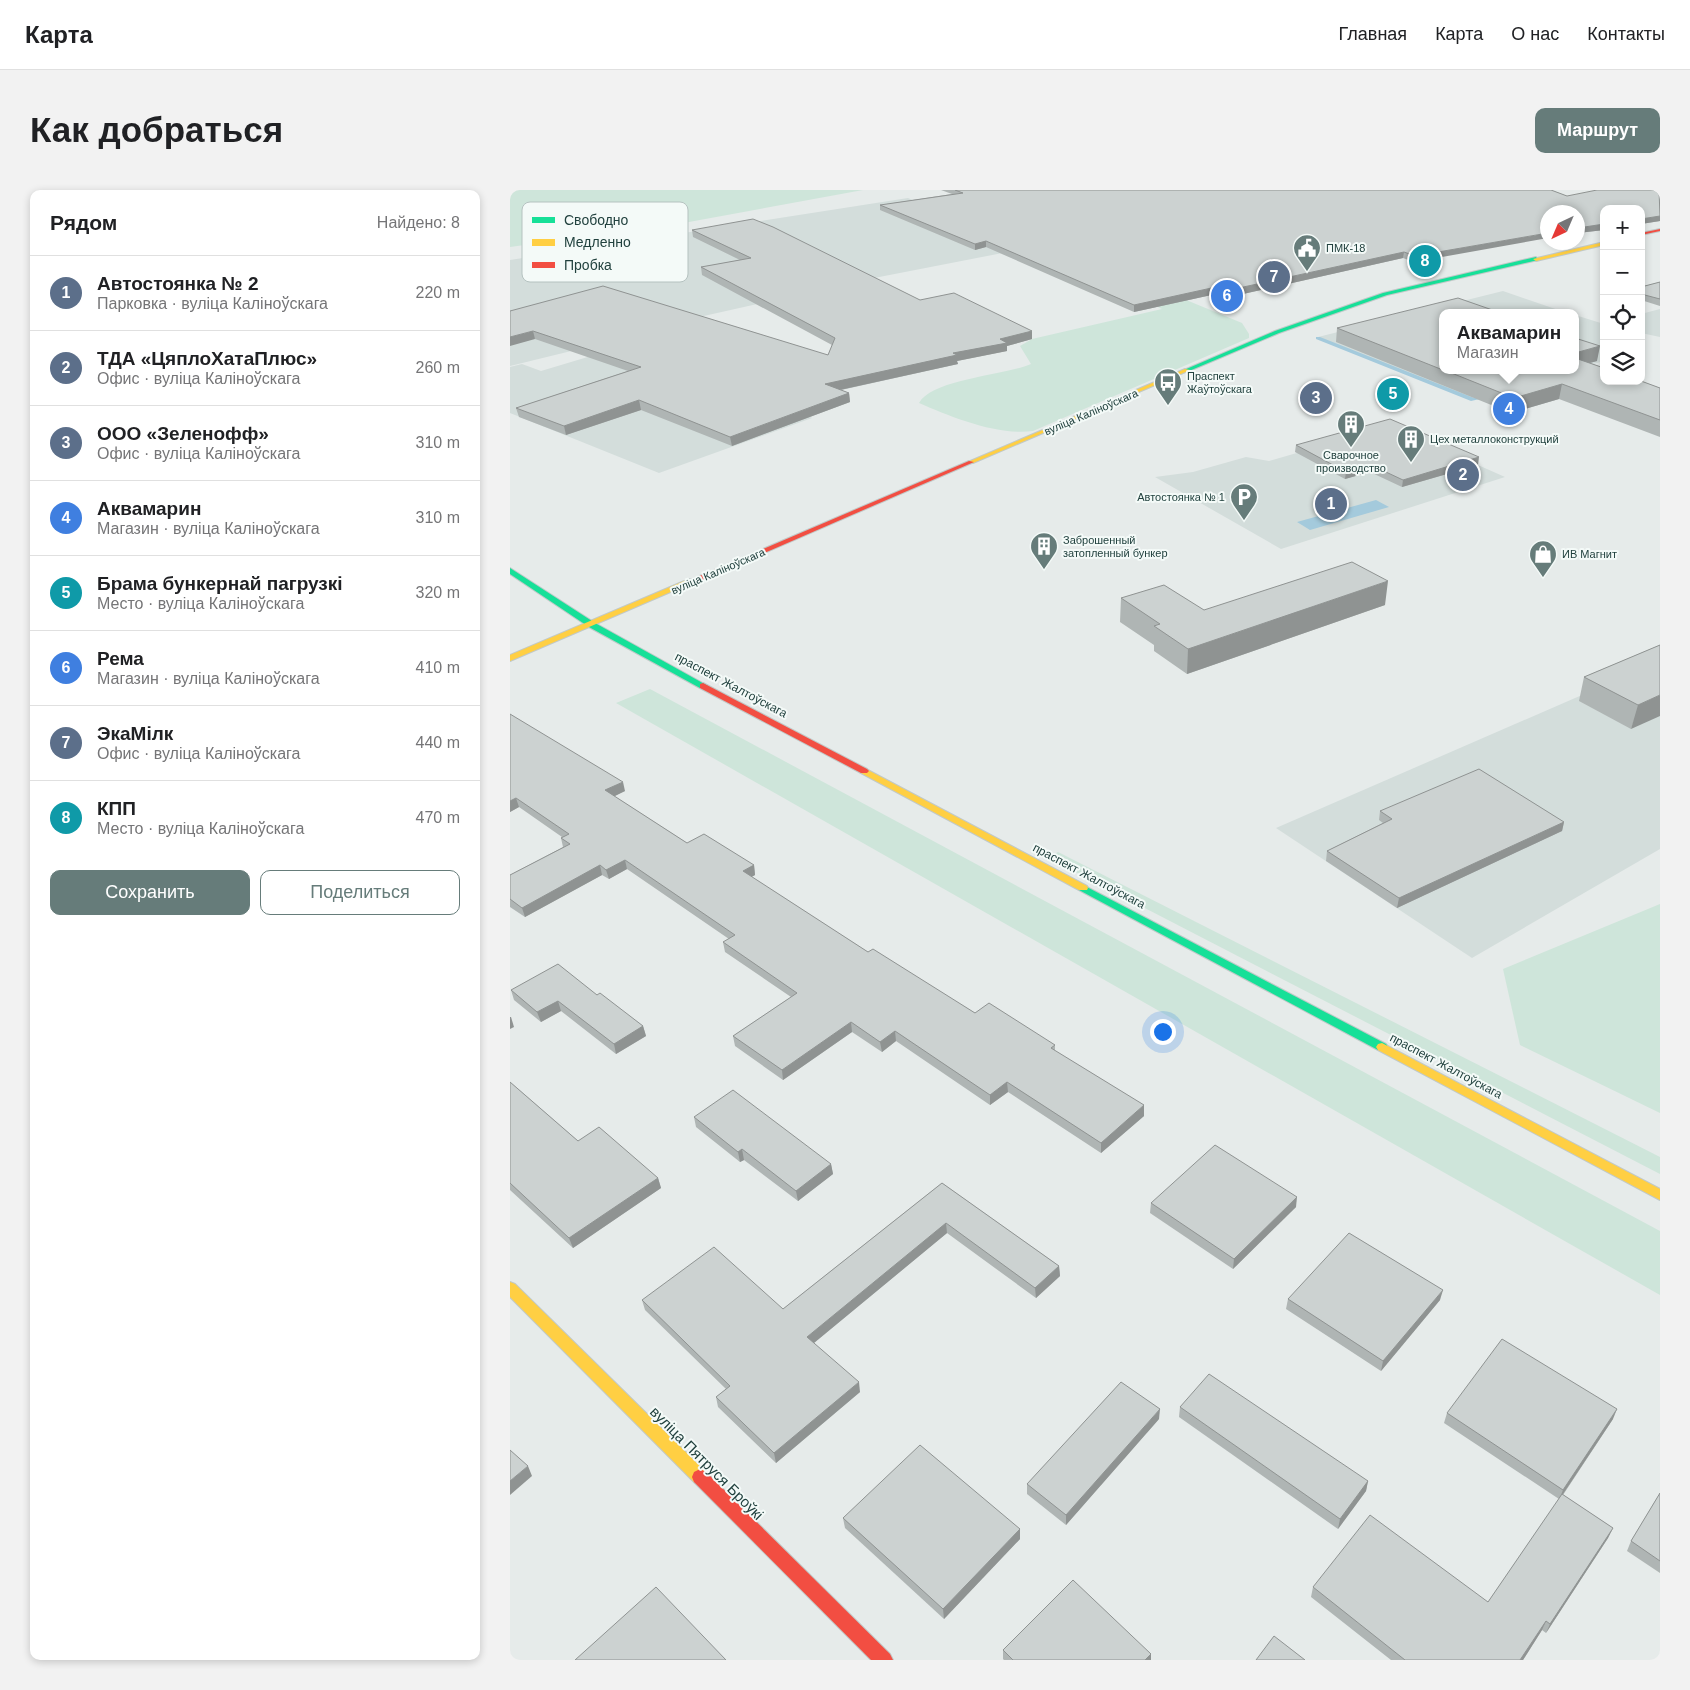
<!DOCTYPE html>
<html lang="ru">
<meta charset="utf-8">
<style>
:root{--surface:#fff;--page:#f2f2f2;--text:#202124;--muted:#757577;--line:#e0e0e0;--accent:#667c7a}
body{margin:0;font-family:Helvetica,sans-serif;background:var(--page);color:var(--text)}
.controls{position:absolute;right:15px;top:15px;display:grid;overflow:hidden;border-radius:10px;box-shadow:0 2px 8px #0003}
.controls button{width:45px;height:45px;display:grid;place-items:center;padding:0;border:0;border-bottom:1px solid var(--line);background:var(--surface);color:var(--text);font:25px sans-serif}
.compass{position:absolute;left:1030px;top:15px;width:45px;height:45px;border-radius:50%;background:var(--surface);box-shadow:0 2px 8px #0003;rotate:224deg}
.you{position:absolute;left:652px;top:841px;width:18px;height:18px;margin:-12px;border:4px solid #fff;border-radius:50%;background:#1a73e8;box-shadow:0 0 0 8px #1a73e833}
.badge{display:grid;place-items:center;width:32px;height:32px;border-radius:50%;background:var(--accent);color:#fff;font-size:16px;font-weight:700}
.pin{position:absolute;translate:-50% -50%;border:2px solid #fff;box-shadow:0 1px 5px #0006}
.popup{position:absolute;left:929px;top:119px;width:140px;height:65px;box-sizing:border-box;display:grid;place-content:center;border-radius:10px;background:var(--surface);filter:drop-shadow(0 1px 4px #0005);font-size:16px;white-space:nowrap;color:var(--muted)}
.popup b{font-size:19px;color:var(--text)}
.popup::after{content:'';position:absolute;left:50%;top:100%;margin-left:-10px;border:10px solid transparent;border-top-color:var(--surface)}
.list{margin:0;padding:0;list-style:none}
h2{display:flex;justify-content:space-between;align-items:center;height:65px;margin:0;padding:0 20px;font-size:21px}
h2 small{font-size:16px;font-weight:400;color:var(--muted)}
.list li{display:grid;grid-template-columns:32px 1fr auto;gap:15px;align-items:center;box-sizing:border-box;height:75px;padding:0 20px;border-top:1px solid var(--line)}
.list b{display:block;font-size:19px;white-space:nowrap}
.list p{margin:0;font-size:16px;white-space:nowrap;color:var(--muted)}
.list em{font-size:16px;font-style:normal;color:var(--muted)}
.actions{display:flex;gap:10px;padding:15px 20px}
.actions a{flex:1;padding:11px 0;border:1px solid var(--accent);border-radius:10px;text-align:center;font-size:18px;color:var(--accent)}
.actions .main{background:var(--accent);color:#fff}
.icon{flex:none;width:28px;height:28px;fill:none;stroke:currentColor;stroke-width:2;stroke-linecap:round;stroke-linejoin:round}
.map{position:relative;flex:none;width:1150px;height:1470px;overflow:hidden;border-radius:10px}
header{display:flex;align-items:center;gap:30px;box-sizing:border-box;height:70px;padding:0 25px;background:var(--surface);border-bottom:1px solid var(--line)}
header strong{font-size:24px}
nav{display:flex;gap:28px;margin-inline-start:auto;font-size:18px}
.intro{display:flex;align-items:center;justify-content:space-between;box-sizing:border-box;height:120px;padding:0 30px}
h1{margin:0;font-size:35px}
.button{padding:12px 22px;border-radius:10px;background:var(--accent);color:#fff;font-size:18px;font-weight:700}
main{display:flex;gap:30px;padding:0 30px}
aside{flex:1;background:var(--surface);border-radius:10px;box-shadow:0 2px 8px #0003}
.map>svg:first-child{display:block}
.built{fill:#d3dddb}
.green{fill:#cee5da}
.water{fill:#a4cadc}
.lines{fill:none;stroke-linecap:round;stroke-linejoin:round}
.stream{fill:#a4cadc;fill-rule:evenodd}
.fast-casing{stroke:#c1c9c8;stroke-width:2}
.slow-casing{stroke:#c1c9c8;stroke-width:2}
.jam-casing{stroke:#c1c9c8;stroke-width:2}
.fast{fill:#16e098;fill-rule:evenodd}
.slow{fill:#ffcf43;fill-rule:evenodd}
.jam{fill:#f24e42;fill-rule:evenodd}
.wall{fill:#afb5b4}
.shaded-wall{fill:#8f9392}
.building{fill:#ccd2d1;stroke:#8f9392}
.labels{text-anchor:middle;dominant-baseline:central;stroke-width:4;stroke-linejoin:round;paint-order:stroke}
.far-poi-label{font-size:11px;fill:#21413e;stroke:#f4faf8;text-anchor:start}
.far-street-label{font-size:11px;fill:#21413e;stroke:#f4faf8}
.street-label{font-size:12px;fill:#21413e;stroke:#f4faf8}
.near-street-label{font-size:15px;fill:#21413e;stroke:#f4faf8}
.key{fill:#f4faf8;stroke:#b5c2c0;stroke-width:1}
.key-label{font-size:14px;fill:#21413e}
</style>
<header>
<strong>Карта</strong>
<nav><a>Главная</a><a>Карта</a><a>О нас</a><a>Контакты</a></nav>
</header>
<div class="intro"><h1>Как добраться</h1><a class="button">Маршрут</a></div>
<main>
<aside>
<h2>Рядом<small>Найдено: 8</small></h2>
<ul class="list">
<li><span class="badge" style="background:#5c6f8a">1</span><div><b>Автостоянка № 2</b><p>Парковка · вуліца Каліноўскага</p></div><em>220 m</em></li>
<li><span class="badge" style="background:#5c6f8a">2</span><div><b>ТДА «ЦяплоХатаПлюс»</b><p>Офис · вуліца Каліноўскага</p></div><em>260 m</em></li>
<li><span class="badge" style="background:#5c6f8a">3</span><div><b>ООО «Зеленофф»</b><p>Офис · вуліца Каліноўскага</p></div><em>310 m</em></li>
<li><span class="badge" style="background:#3f7fe0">4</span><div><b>Аквамарин</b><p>Магазин · вуліца Каліноўскага</p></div><em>310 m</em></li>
<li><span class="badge" style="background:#0f9aa8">5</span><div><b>Брама бункернай пагрузкі</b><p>Место · вуліца Каліноўскага</p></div><em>320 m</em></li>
<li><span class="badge" style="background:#3f7fe0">6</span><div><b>Рема</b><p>Магазин · вуліца Каліноўскага</p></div><em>410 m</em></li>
<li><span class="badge" style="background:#5c6f8a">7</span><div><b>ЭкаМілк</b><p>Офис · вуліца Каліноўскага</p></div><em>440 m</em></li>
<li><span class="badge" style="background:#0f9aa8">8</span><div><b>КПП</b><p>Место · вуліца Каліноўскага</p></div><em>470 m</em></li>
</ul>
<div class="actions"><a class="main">Сохранить</a><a>Поделиться</a></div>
</aside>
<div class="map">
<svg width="1150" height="1470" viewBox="0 0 1150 1470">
<rect width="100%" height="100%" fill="#e6ebea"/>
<g class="built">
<polygon points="398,8 513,59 359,89 158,134 151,139 0,176 0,70"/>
<polygon points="993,101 1057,123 933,123 933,180 1060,180 962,209 808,147"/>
<polygon points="1150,119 1150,147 1131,143 1131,124"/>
<polygon points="1065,125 1094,134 1094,171 1065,179"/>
<polygon points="151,145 300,227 302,228 149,283 0,223 0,177 12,174 31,181"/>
<polygon points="880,236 995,287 771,359 645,287 683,282 736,267 759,271"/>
<polygon points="1150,471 1150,659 962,768 766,638"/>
</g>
<g class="green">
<polygon points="0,0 353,0 168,34 0,57"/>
<path d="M609 98H647L732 133 739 144V148L523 241C488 246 441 227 409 213 422 189 496 185 521 174L510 156 522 149 652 119Z"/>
<polygon points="140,499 1150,1041 1150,1105 106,513"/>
<polygon points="548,662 1150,967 1150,984 538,668"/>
<polygon points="1150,714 1150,923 1010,855 993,779"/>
</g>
<polygon class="water" points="866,310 879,317 800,340 787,332"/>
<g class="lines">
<polygon class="stream" points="806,147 810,147 964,208 980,204 983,206 961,211 806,149"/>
<g class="fast-casing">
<g id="fast">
<polygon points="1026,67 1028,70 877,105 769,143 679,181 674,180 765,141 873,103"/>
<polygon points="0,378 85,433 198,496 196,498 190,498 79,437 0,384"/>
<polygon points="573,695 876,854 878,857 876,860 868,860 569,700 568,698 569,696"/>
</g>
</g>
<g class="slow-casing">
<g id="slow">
<polygon points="1094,52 1094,55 1026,71 1023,69"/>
<polygon points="675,179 680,180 463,273 458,272"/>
<polygon points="179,389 186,391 0,471 0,465"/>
<polygon points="354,578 577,696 578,698 577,700 569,700 351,583 349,581 351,579"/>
<polygon points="872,853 1150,999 1150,1010 868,860 866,857 868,854"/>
<polygon points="0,1092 5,1094 196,1282 198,1287 196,1292 190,1295 184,1292 0,1107"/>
</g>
</g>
<g class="jam-casing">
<g id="jam">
<polygon points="1150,39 1150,41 1131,45 1131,43"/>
<polygon points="459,271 464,272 185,393 178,391"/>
<polygon points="193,493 357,579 359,581 357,583 351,583 190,498 190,494"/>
<polygon points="190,1279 196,1282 380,1464 383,1470 361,1470 184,1292 182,1287 184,1282"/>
</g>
</g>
<use href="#fast" class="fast"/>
<use href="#slow" class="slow"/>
<use href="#jam" class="jam"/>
</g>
<g class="wall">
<polygon points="431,0 1041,0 1057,6 1150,0 1150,31 1131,34 1131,19 1094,19 1094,40 1068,43 1068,22 904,72 893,68 715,108 706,104 624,122 476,57 465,60 370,20 370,15 442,4"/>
<polygon points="182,40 410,110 522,141 522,149 497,156 497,161 447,171 448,174 331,200 339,203 340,212 222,256 131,220 56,245 9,227 6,218 118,181 25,149 0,121 318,165 322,155 192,85 191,77 230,70 183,47"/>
<polygon points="1150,92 1150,116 1131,110 1131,97"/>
<polygon points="933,123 933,180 1065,180 1065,148 1087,171 1080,173 1150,198 1150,247 1049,209 1001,223 826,152 827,138"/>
<polygon points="786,255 968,275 892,297 860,282 835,289 785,262"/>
<polygon points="611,408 694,420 875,415 677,484 644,461 644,455 610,432"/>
<polygon points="1150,455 1121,539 1069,511 1074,487"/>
<polygon points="0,524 115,601 104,606 177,653 244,675 245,685 241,687 358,762 465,823 545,855 545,861 634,926 591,963 498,902 480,915 386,851 372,862 342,842 273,890 225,856 223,846 281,807 215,762 213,752 219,749 117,679 99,689 92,685 15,727 0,717 0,685 53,657 51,648 52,647 9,617 0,622"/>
<polygon points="870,621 1054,632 1052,641 887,718 816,671 817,661 873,633 869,630"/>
<polygon points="1,800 87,805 133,836 136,846 106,864 51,821 31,832 4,810"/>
<polygon points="0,892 68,951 148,988 151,998 63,1058 0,1000"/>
<polygon points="184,927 321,974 323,984 288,1011 234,970 230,972 186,937"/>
<polygon points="432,993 549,1076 550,1086 526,1108 437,1043 304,1153 350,1202 266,1273 208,1217 206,1207 216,1199 135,1120 132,1110 273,1119"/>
<polygon points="641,1013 786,1017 723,1079 640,1023"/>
<polygon points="778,1109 930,1110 871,1181 776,1119"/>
<polygon points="670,1217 858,1291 856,1301 828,1339 669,1227"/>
<polygon points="937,1223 1103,1229 1053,1305 1103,1338 1098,1348 1036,1443 1032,1440 1013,1470 881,1470 801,1407 803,1397 978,1412 1049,1309 934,1233"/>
<polygon points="649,1229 556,1335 517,1304 517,1294"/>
<polygon points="1150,1303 1150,1383 1117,1361 1121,1351"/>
<polygon points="333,1328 510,1339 510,1349 434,1429 335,1338"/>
<polygon points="493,1460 641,1470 494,1470 493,1469"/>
</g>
<g class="shaded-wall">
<polygon points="1150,26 1150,31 1131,34 1131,29"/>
<polygon points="1094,34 1094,40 1068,43 1068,38"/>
<polygon points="1038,43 1038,48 904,72 905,66"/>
<polygon points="476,51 476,57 465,60 465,54"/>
<polygon points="894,62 893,68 715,108 715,101"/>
<polygon points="706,97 706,104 624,122 624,115"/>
<polygon points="23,141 25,149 0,156 0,147"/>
<polygon points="522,141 522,149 497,156 497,161 447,171 448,174 316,203 315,194 443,163 490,149"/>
<polygon points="1090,156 1087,171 1065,177 1065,163"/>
<polygon points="1052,194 1049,209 1001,223 1004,208"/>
<polygon points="339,203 340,212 222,256 220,247"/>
<polygon points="129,210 131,220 56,245 54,236"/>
<polygon points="969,267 968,275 892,297 893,290"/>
<polygon points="861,275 860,282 835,289 836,282"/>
<polygon points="878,391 875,415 677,484 678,459"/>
<polygon points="1150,505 1150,526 1121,539 1128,515"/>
<polygon points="113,592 115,601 97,610 95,600"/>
<polygon points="6,608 9,617 0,622 0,611"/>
<polygon points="1054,632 1052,641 887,718 889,708"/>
<polygon points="115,670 117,679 99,689 96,680"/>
<polygon points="90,675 92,685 15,727 12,718"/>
<polygon points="244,675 245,685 234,691 233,681"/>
<polygon points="48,811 51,821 31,832 27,822"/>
<polygon points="0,827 1,827 4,837 0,839"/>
<polygon points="341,832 342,842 273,890 272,880"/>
<polygon points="133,836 136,846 106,864 104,854"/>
<polygon points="385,841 386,851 372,862 370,852"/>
<polygon points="497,892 498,902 480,915 480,905"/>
<polygon points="634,915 634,926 591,963 591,953"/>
<polygon points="232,959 234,970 230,972 228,962"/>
<polygon points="321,974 323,984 288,1011 286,1001"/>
<polygon points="148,988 151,998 63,1058 59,1048"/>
<polygon points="787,1007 786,1017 723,1079 724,1069"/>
<polygon points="436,1033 437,1043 299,1157 297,1147"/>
<polygon points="549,1076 550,1086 526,1108 525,1098"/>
<polygon points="933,1100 930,1110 871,1181 873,1171"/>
<polygon points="349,1192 350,1202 266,1273 264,1263"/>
<polygon points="650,1219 649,1229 556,1335 556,1325"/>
<polygon points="1107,1219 1103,1229 1049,1310 1053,1300"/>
<polygon points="18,1276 22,1286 0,1305 0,1291"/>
<polygon points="858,1291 856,1301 828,1339 830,1329"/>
<polygon points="1103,1338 1098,1348 1036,1443 1040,1434"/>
<polygon points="510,1339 510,1349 434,1429 433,1419"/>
<polygon points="1036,1431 1032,1440 1013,1470 1010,1470"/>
<polygon points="641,1464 641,1470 635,1470"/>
</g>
<g class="building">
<polygon points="445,0 1041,0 1057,6 1087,0 1149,0 1150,26 1131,29 1131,19 1094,19 1094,34 1068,38 1068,22 1038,22 1038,43 905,66 894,62 715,101 706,97 624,115 476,51 465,54 370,15 453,3"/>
<polygon points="243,29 263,37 410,110 444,103 522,141 490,149 497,153 443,163 447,165 315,194 339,203 220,247 129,210 54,236 6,218 131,177 23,141 0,147 0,121 93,96 318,165 325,148 191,77 241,68 182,40"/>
<polygon points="1150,92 1150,109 1131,104 1131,97"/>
<polygon points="948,108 991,123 933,123 933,180 827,138"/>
<polygon points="1065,148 1090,156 1065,163"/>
<polygon points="1065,168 1094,178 1094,191 1131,191 1150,198 1150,230 1052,194 1004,208 934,180 1065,180"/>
<polygon points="880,229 969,267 893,290 861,275 836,282 786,255"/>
<polygon points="842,372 878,391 678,459 644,436 650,434 611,408 654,395 694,420"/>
<polygon points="1150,455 1150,505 1128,515 1074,487"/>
<polygon points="0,524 113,592 95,600 177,653 194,644 244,675 233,681 358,762 363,759 465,823 479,813 545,855 541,858 634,915 591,953 497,892 480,905 385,841 370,852 341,832 272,880 223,846 287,803 213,752 225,745 115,670 96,680 90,675 12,718 0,709 0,685 60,654 51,648 59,644 6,608 0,611"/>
<polygon points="969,579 1054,632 889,708 817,661 882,629 870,621"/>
<polygon points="48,774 87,805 90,803 133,836 104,854 48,811 27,822 1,800"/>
<polygon points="0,892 68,951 89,937 148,988 59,1048 0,993"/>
<polygon points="223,900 321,974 286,1001 232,959 228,962 184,927"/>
<polygon points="705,955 787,1007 724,1069 641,1013"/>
<polygon points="432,993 549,1076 525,1098 436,1033 297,1147 349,1192 264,1263 206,1207 220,1196 132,1110 204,1057 273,1119"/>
<polygon points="839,1043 933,1100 873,1171 778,1109"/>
<polygon points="992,1149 1107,1219 1053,1300 937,1223"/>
<polygon points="699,1184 858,1291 830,1329 670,1217"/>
<polygon points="611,1192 650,1219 556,1325 517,1294"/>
<polygon points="410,1255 510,1339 433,1419 333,1328"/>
<polygon points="0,1260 18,1276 0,1291"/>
<polygon points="1150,1303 1150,1371 1121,1351"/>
<polygon points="1052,1304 1103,1338 1040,1434 1036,1431 1010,1470 895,1470 803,1397 860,1325 978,1412"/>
<polygon points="563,1390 641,1464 635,1470 503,1470 493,1460"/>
<polygon points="146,1397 216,1470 65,1470"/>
<polygon points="764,1446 795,1470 746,1470"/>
</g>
<defs>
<g id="civic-pin" transform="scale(1.4375)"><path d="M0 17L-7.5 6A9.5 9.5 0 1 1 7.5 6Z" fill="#667c7a" stroke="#f4faf8"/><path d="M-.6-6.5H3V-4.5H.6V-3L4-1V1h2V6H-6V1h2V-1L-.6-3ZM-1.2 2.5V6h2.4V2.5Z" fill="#fff"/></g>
<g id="bus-pin" transform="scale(1.4375)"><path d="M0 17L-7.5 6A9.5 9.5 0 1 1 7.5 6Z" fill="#667c7a" stroke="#f4faf8"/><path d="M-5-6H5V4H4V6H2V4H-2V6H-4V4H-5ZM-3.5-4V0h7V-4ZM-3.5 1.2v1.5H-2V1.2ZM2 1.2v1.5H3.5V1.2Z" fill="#fff"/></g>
<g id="building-pin" transform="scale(1.4375)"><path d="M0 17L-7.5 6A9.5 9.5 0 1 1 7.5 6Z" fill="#667c7a" stroke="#f4faf8"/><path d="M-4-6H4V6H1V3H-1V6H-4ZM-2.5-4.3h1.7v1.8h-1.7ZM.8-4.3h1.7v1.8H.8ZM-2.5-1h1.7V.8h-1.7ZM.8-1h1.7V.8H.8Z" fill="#fff"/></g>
<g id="parking-pin" transform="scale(1.4375)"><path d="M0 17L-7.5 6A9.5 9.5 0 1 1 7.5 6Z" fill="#667c7a" stroke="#f4faf8"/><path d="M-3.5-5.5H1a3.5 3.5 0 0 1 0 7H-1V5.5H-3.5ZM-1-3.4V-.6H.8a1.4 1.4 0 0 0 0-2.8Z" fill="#fff"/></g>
<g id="shop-pin" transform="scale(1.4375)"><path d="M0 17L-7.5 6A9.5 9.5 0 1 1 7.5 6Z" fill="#667c7a" stroke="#f4faf8"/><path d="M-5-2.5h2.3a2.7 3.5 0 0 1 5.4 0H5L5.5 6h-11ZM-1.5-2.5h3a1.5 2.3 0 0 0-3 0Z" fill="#fff"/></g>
</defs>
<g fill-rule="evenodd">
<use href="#civic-pin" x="797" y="58"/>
<use href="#bus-pin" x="658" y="192"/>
<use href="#building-pin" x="841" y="234"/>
<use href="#building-pin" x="901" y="249"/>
<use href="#parking-pin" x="734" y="307"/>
<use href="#building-pin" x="534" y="356"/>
<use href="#shop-pin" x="1033" y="364"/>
</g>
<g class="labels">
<g class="far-poi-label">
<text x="816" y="58">ПМК-18</text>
<text x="677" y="186">Праспект<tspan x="677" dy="13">Жаўтоўскага</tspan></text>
<text x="920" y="249">Цех металлоконструкций</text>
<text x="841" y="265" text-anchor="middle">Сварочное<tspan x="841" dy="13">производство</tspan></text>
<text x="715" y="307" text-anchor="end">Автостоянка № 1</text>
<text x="553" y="350">Заброшенный<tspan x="553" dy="13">затопленный бункер</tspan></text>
<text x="1052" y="364">ИВ Магнит</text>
</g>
<g class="far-street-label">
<text transform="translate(581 222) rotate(-23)">вуліца Каліноўскага</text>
<text transform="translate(208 381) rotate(-23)">вуліца Каліноўскага</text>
</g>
<g class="street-label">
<text transform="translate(221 495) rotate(28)">праспект Жалтоўскага</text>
<text transform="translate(579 686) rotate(28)">праспект Жалтоўскага</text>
<text transform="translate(936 876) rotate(28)">праспект Жалтоўскага</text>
</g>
<g class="near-street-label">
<text transform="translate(197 1273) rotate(45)">вуліца Пятруся Броўкі</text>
</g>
</g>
<rect x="12" y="12" width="166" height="80" rx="8" class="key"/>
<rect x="22" y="27" width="23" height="6" fill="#16e098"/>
<rect x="22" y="49" width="23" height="7" fill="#ffcf43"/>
<rect x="22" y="72" width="23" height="6" fill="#f24e42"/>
<g class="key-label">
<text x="54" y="35">Свободно</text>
<text x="54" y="57">Медленно</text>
<text x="54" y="80">Пробка</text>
</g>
</svg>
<div class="controls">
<button>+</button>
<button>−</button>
<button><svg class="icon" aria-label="locate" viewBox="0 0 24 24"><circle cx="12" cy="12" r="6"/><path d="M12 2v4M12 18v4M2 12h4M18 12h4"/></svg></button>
<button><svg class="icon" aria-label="layers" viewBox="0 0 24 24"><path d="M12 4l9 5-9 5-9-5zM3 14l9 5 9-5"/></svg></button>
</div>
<svg class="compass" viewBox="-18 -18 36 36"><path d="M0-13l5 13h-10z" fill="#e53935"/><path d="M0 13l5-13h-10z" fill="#757577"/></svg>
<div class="you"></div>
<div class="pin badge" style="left:821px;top:314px;background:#5c6f8a">1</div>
<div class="pin badge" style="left:953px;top:285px;background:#5c6f8a">2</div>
<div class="pin badge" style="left:806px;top:208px;background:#5c6f8a">3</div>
<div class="pin badge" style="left:999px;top:219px;background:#3f7fe0">4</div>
<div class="popup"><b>Аквамарин</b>Магазин</div>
<div class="pin badge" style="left:883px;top:204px;background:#0f9aa8">5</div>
<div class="pin badge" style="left:717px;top:106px;background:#3f7fe0">6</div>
<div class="pin badge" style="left:764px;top:87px;background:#5c6f8a">7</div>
<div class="pin badge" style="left:915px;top:71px;background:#0f9aa8">8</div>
</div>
</main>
